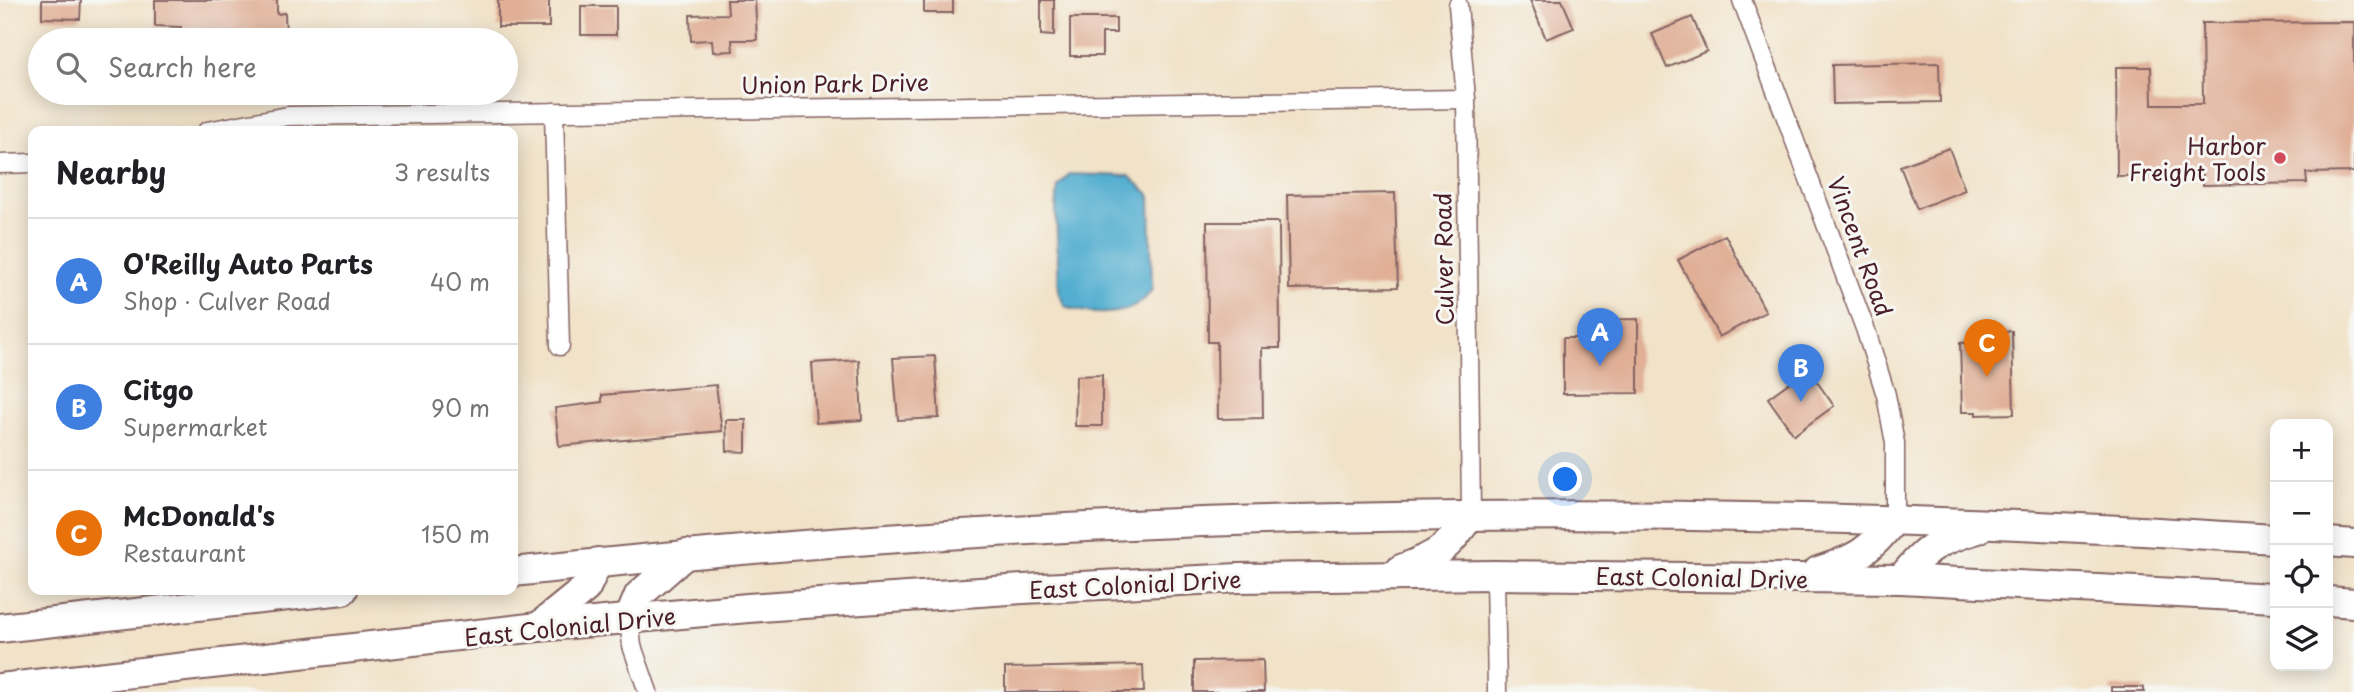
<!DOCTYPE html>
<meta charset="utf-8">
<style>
:root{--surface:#fff;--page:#f6f6f6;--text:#202124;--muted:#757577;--line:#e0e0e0;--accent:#d1495b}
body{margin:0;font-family:"Playpen Sans",sans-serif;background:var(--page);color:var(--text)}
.controls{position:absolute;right:21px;bottom:21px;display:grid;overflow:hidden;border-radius:14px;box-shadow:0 4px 18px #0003}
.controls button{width:63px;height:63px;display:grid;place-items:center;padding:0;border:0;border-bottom:2px solid var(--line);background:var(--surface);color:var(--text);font:35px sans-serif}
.you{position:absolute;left:1566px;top:480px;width:24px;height:24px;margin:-18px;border:5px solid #fff;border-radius:50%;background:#1a73e8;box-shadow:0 0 0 10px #1a73e833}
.badge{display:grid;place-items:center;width:46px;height:46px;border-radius:50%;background:var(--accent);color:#fff;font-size:23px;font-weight:700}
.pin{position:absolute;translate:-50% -58px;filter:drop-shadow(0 2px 4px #0008)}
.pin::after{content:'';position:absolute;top:37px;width:24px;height:21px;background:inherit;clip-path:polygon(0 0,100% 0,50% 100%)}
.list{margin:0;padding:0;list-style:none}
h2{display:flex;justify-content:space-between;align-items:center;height:91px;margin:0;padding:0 28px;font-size:30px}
h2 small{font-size:23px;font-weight:400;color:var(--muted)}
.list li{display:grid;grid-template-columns:46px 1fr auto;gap:21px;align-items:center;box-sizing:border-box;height:126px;padding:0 28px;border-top:2px solid var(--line)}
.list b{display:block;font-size:26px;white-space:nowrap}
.list p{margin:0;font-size:23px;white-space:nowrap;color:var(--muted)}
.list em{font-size:23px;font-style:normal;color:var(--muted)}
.icon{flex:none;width:38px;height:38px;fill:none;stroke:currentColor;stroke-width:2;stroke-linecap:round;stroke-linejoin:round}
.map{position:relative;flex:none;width:2354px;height:692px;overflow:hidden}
.search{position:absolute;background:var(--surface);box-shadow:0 4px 18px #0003;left:28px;top:28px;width:490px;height:77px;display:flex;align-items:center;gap:18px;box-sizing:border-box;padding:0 24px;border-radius:38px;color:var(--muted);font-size:26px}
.panel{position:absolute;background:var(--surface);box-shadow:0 4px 18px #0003;left:28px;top:126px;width:490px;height:469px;border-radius:14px}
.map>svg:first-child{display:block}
.water{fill:#52aed0;stroke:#4e667e;stroke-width:2}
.building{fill:#e0af96}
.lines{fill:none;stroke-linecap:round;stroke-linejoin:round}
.minor-casing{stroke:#846362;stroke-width:21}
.trunk-casing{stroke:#846362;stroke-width:32}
.minor{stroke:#fff;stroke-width:18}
.trunk{stroke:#fff;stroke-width:28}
.poi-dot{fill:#d1495b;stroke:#f6f6f2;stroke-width:2.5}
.labels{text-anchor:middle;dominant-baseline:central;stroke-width:6;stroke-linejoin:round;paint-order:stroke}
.street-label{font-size:23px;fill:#4a1f2b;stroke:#f6f6f2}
.poi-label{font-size:23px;fill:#4a1f2b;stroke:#f6f6f2;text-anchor:end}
</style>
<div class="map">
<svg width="2354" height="692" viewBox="0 0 2354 692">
<rect width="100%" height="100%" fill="#f6f6f2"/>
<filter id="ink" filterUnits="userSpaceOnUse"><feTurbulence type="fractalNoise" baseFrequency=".0143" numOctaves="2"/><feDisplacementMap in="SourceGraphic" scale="14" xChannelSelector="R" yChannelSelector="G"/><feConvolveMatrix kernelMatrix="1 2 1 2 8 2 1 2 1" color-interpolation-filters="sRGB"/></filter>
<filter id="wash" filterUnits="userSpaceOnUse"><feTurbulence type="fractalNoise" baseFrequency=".00686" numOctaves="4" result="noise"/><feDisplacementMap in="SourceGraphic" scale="28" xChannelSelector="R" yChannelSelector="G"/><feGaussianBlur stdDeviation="1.57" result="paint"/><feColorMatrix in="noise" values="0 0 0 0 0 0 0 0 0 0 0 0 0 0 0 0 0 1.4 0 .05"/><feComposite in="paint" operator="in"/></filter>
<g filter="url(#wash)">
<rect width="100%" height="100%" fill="#f1e2c8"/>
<path class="water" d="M1069 174 1129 176 1150 195 1152 289C1136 318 1092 317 1065 306L1059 294 1056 210 1058 187Z"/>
<g id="blocks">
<g class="building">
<polygon points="42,0 81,0 80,19 42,18"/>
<polygon points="155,0 277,0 277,14 285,13 286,40 181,40 181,27 155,26"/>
<rect x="498" y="0" width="51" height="27"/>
<polygon points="727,0 755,0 757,40 732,40 733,51 713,52 712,40 691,41 690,15 728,14"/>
<rect x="924" y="0" width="29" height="13"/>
<polygon points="1041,0 1054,0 1054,36 1041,35"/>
<polygon points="1530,0 1562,0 1574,28 1546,39"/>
<rect x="581" y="6" width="35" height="29"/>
<polygon points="1692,17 1707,51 1667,68 1652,34"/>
<polygon points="1070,18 1116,18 1116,33 1102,33 1102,56 1070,56"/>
<polygon points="2354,22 2354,172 2306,173 2307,183 2203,185 2203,175 2117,176 2116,67 2151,67 2152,104 2203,104 2202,23"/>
<polygon points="1939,63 1940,102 1833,104 1832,65"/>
<polygon points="1949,148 1965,190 1917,209 1900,166"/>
<polygon points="1395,193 1398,287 1289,289 1287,195"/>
<polygon points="1207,222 1279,222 1280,348 1262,348 1263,418 1218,419 1217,342 1208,342"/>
<polygon points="1725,235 1766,312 1719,337 1678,260"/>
<polygon points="1638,319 1638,393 1563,394 1563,338 1584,338 1584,320"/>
<polygon points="2012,331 2014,414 1976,415 1976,412 1962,412 1960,343 1975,342 1975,332"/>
<polygon points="935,356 939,418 898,420 893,358"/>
<polygon points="859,360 862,420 816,423 812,363"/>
<polygon points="1808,369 1834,406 1794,435 1768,398"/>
<polygon points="1102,375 1102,426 1075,426 1076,376"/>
<polygon points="716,385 722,431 559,446 555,408 602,402 602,395"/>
<polygon points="726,420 746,420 746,452 727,451"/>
<polygon points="1263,660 1264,692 1194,692 1194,661"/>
<polygon points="1143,665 1144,692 1005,692 1005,668"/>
<rect x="2111" y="687" width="33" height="5"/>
</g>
</g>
</g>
<g filter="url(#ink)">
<use href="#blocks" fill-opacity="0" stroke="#846362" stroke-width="2"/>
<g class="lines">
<g class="minor-casing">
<g id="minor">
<polyline points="1742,0 1866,331 1886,395 1895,443 1895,518"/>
<polyline points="1458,5 1466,99 1471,513"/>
<polyline points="554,112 560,346"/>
<polyline points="207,131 288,116 1466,99"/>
<polyline points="0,164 33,163"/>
<polyline points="1495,575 1497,692"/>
<polyline points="629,619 632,646 648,692"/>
</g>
</g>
<g class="trunk-casing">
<g id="trunk">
<polyline points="2328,542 2354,544"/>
<path d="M1401 569C1437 556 1451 547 1471 513"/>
<path d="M1818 571C1856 559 1871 551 1895 518"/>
<path d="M513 572C1103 508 1683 500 2275 539"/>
<path d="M1901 579C1927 546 1938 541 1978 529"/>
<polyline points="2328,601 2354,603"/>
<polyline points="629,619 639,595 686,554"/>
<polyline points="538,627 586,588 598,562"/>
<polyline points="0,628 343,590"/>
<polyline points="0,688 538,627 748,608 1023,589 1238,578 1495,575 1901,579 2275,598"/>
</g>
</g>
<use href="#minor" class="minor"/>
<use href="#trunk" class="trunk"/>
</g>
</g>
<circle class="poi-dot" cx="2280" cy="158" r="7"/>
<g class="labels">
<g class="street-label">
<text transform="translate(835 83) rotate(-1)">Union Park Drive</text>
<text transform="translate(1861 246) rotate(70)">Vincent Road</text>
<text transform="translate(1443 259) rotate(-91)">Culver Road</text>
<text transform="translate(1702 577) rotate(1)">East Colonial Drive</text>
<text transform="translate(1135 584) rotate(-3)">East Colonial Drive</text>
<text transform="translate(570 626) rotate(-6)">East Colonial Drive</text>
</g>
<g class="poi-label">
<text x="2266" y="145">Harbor<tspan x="2266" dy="26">Freight Tools</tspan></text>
</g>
</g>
</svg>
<div class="controls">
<button>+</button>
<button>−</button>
<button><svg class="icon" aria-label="locate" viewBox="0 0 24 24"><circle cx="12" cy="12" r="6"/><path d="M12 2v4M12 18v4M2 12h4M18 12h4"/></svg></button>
<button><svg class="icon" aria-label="layers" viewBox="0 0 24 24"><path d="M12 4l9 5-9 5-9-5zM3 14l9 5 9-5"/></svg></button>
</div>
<div class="you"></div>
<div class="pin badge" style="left:1600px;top:366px;background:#3f7fe0">A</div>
<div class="pin badge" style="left:1801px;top:402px;background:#3f7fe0">B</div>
<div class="pin badge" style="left:1987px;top:377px;background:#e8710a">C</div>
<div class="search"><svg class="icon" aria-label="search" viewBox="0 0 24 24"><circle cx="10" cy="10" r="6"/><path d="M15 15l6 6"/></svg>Search here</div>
<section class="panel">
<h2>Nearby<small>3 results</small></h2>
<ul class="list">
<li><span class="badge" style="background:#3f7fe0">A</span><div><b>O'Reilly Auto Parts</b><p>Shop · Culver Road</p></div><em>40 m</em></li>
<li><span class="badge" style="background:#3f7fe0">B</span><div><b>Citgo</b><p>Supermarket</p></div><em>90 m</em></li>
<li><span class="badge" style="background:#e8710a">C</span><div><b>McDonald's</b><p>Restaurant</p></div><em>150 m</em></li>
</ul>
</section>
</div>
